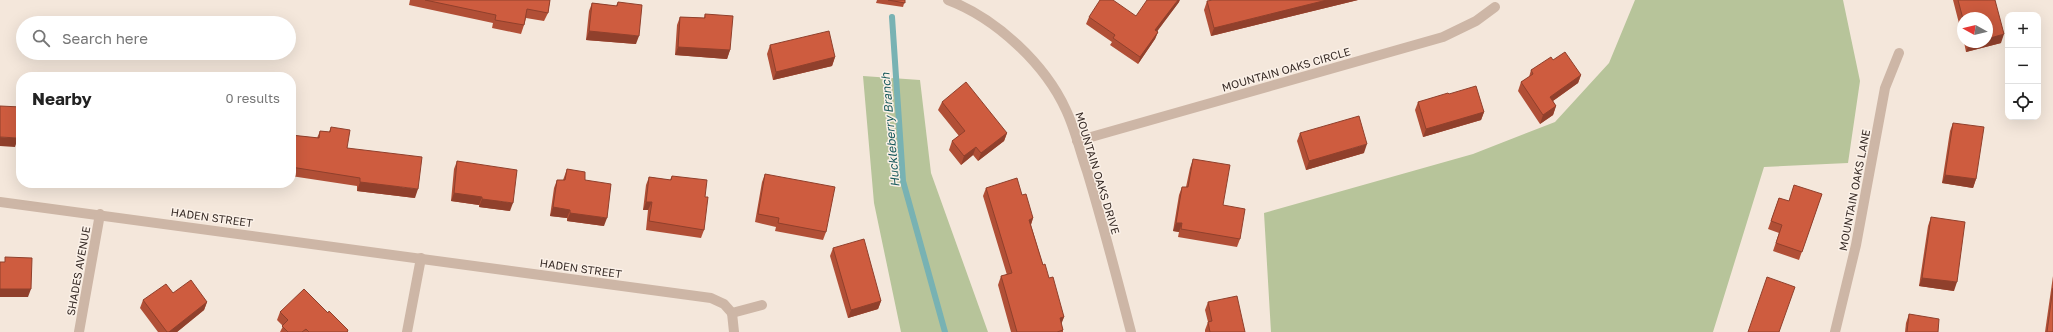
<!DOCTYPE html>
<meta charset="utf-8">
<style>
:root{--surface:#fff;--page:#f6f6f6;--text:#222;--muted:#767676;--line:#e0e0e0}
body{margin:0;font-family:"Golos Text",sans-serif;background:var(--page);color:var(--text)}
.controls{position:absolute;right:12px;top:12px;display:grid;overflow:hidden;border-radius:8px;box-shadow:0 4px 16px #0002}
.controls button{width:36px;height:36px;display:grid;place-items:center;padding:0;border:0;border-bottom:1px solid var(--line);background:var(--surface);color:var(--text);font:20px sans-serif}
.compass{position:absolute;left:1957px;top:12px;width:36px;height:36px;border-radius:50%;background:var(--surface);box-shadow:0 4px 16px #0002;rotate:278deg}
.list{margin:0;padding:0;list-style:none}
h2{display:flex;justify-content:space-between;align-items:center;height:52px;margin:0;padding:0 16px;font-size:17px}
h2 small{font-size:13px;font-weight:400;color:var(--muted)}
.icon{flex:none;width:22px;height:22px;fill:none;stroke:currentColor;stroke-width:2;stroke-linecap:round;stroke-linejoin:round}
.map{position:relative;flex:none;width:2053px;height:332px;overflow:hidden}
.search{position:absolute;background:var(--surface);box-shadow:0 4px 16px #0002;left:16px;top:16px;width:280px;height:44px;display:flex;align-items:center;gap:10px;box-sizing:border-box;padding:0 14px;border-radius:22px;color:var(--muted);font-size:15px}
.panel{position:absolute;background:var(--surface);box-shadow:0 4px 16px #0002;left:16px;top:72px;width:280px;height:116px;border-radius:16px}
.map>svg:first-child{display:block}
.green{fill:#b7c49a}
.lines{fill:none;stroke-linecap:round;stroke-linejoin:round}
.stream{stroke:#78b2b3;stroke-width:6}
.minor{stroke:#cdb6a6;stroke-width:10}
.wall{fill:#b14f36}
.shaded-wall{fill:#90402c}
.building{fill:#ce5c3f;stroke:#90402c}
.labels{text-anchor:middle;dominant-baseline:central;stroke-width:3;stroke-linejoin:round;paint-order:stroke}
.street-label{font-size:11px;fill:#382c27;stroke:#fbf1e8}
.water-label{font-size:12px;font-style:italic;fill:#1a5b5d;stroke:#fbf1e8}
</style>
<div class="map">
<svg width="2053" height="332" viewBox="0 0 2053 332">
<rect width="100%" height="100%" fill="#f4e7db"/>
<g class="green">
<polygon points="1635,0 1843,0 1860,81 1848,163 1764,167 1713,332 1271,332 1264,213 1473,154 1555,122 1609,63"/>
<polygon points="863,76 920,80 931,173 988,332 901,332 874,203"/>
</g>
<g class="lines">
<polyline class="stream" points="892,17 903,181 945,332"/>
<g class="minor">
<path d="M948 0C996 18 1045 64 1066 110 1075 129 1080 151 1087 171 1103 224 1117 278 1131 332"/>
<polyline points="1077,141 1443,37 1476,21 1495,7"/>
<polyline points="0,202 711,298 724,304 732,313"/>
<polyline points="732,313 762,305"/>
<polyline points="732,313 734,332"/>
<polyline points="79,332 100,214"/>
<polyline points="407,332 421,258"/>
<polyline points="1835,332 1856,245 1885,88 1899,53"/>
</g>
</g>
<g class="wall">
<polygon points="410,0 550,0 548,13 544,21 526,18 524,25 521,34 492,28 493,23 409,5"/>
<polygon points="877,0 905,0 903,7 876,3"/>
<polygon points="1358,0 1211,36 1204,10 1207,1"/>
<polygon points="1953,0 1995,0 2001,43 1966,52 1964,42 1987,42 1963,18 1963,39"/>
<polygon points="618,2 636,44 586,40 589,11 592,3 616,6"/>
<polygon points="1179,2 1157,31 1158,32 1155,39 1138,64 1110,45 1112,42 1086,24 1089,17 1136,16"/>
<polygon points="705,14 730,50 727,59 675,55 677,25 680,17 704,18"/>
<polygon points="770,45 835,57 832,66 773,80 767,54"/>
<polygon points="1553,60 1581,75 1578,83 1553,101 1556,106 1553,115 1540,124 1518,91 1521,82 1529,77 1531,70"/>
<polygon points="1449,94 1484,112 1481,120 1423,137 1415,110 1418,102"/>
<polygon points="942,102 1007,133 1004,141 978,161 973,155 961,165 949,150 952,141 959,136 938,110"/>
<polygon points="1953,123 1976,179 1973,188 1942,183 1950,131"/>
<polygon points="331,127 347,148 415,198 357,191 357,186 291,176 291,135 317,138 320,131 329,132"/>
<polygon points="1300,133 1364,153 1306,170 1297,141"/>
<polygon points="1193,159 1223,205 1240,239 1237,247 1178,237 1179,232 1173,231 1179,195 1182,187 1186,187 1190,168"/>
<polygon points="457,161 510,211 479,207 479,205 451,201 454,169"/>
<polygon points="567,169 585,180 604,226 567,221 567,218 550,216 554,188 557,180 563,180"/>
<polygon points="765,174 826,232 823,240 775,231 776,227 755,222 762,182"/>
<polygon points="672,176 705,197 704,230 701,238 646,230 648,210 643,210 646,185 649,177 670,180"/>
<polygon points="986,188 1022,195 1033,218 1031,225 1043,265 1064,317 1061,323 1063,330 1063,332 1011,332 998,285 1001,276 1007,275 983,196"/>
<polygon points="1822,194 1799,260 1773,251 1779,233 1768,229 1779,198 1788,201"/>
<polygon points="1931,217 1954,291 1919,286 1928,226"/>
<polygon points="833,248 881,301 878,309 848,318 830,256"/>
<polygon points="2053,276 2053,332 2045,332"/>
<polygon points="173,293 207,302 204,310 177,332 158,332 140,308 143,300"/>
<polygon points="1208,302 1245,332 1205,332 1205,330 1208,322 1205,310"/>
<polygon points="280,312 328,313 348,330 348,332 280,332 283,326 277,320"/>
<polygon points="1909,314 1938,332 1905,332 1906,323"/>
</g>
<g class="shaded-wall">
<polygon points="1178,0 1180,0 1179,2 1153,37 1155,30"/>
<polygon points="1327,0 1358,0 1211,36 1214,28"/>
<polygon points="589,31 639,36 636,44 586,40"/>
<polygon points="1158,32 1155,39 1138,64 1140,57"/>
<polygon points="2004,34 2001,43 1966,52 1969,44 1976,42 1987,42 1987,39"/>
<polygon points="678,47 730,50 727,59 675,55"/>
<polygon points="835,57 832,66 773,80 776,72"/>
<polygon points="1581,75 1578,83 1547,105 1550,97"/>
<polygon points="1556,106 1553,115 1540,124 1543,115"/>
<polygon points="1484,112 1481,120 1423,137 1426,129"/>
<polygon points="1007,133 1004,141 978,161 981,153"/>
<polygon points="0,137 18,138 15,147 0,146"/>
<polygon points="1367,144 1364,153 1306,170 1309,161"/>
<polygon points="976,147 973,155 961,165 964,156"/>
<polygon points="1945,175 1976,179 1973,188 1942,183"/>
<polygon points="360,182 418,189 415,198 357,191"/>
<polygon points="454,193 482,197 479,205 451,201"/>
<polygon points="482,199 513,203 510,211 479,207"/>
<polygon points="646,202 652,202 648,210 643,210"/>
<polygon points="553,207 570,210 567,218 550,216"/>
<polygon points="570,213 607,218 604,226 567,221"/>
<polygon points="1033,218 1030,227 1029,220"/>
<polygon points="1176,223 1182,223 1179,232 1173,231"/>
<polygon points="1922,278 1957,282 1954,291 1919,286"/>
<polygon points="0,289 31,289 28,297 0,297"/>
<polygon points="881,301 878,309 848,318 851,310"/>
<polygon points="207,302 204,310 177,332 169,332"/>
<polygon points="1064,317 1061,325 1060,318"/>
</g>
<g class="building">
<polygon points="425,0 550,0 548,13 527,9 524,25 495,20 496,15"/>
<polygon points="888,0 905,0 905,3"/>
<polygon points="1100,0 1113,0 1136,16 1147,0 1178,0 1155,30 1158,32 1140,57 1113,38 1115,35 1089,17"/>
<polygon points="1213,0 1327,0 1214,28 1207,1"/>
<polygon points="1958,0 1995,0 2004,34 1987,39 1987,18 1963,18 1963,19"/>
<polygon points="618,2 642,5 639,36 589,31 592,3 617,6"/>
<polygon points="705,14 733,16 730,50 678,47 680,17 705,18"/>
<polygon points="829,31 835,57 776,72 770,45"/>
<polygon points="1969,42 1976,42 1969,44"/>
<polygon points="1565,52 1581,75 1550,97 1556,106 1543,115 1521,82 1533,74 1531,70 1551,57 1553,60"/>
<polygon points="966,82 1007,133 981,153 976,147 964,156 952,141 965,131 942,102"/>
<polygon points="1476,86 1484,112 1426,129 1418,102 1448,93 1449,94"/>
<polygon points="0,106 21,107 18,138 0,137"/>
<polygon points="1359,116 1367,144 1309,161 1300,133"/>
<polygon points="1953,123 1984,127 1976,179 1945,175"/>
<polygon points="331,127 350,130 347,148 422,157 418,189 360,182 360,178 291,167 291,135 319,138 320,131 330,132"/>
<polygon points="1193,159 1230,165 1223,205 1245,209 1240,239 1181,229 1182,223 1176,223 1182,187 1188,187"/>
<polygon points="457,161 517,170 513,203 482,199 482,197 454,193"/>
<polygon points="567,169 585,172 585,180 611,184 607,218 570,213 570,210 553,207 557,180 565,180"/>
<polygon points="765,174 835,187 826,232 778,223 779,218 758,214"/>
<polygon points="672,176 707,180 705,197 708,197 704,230 649,221 652,202 646,202 649,177 671,180"/>
<polygon points="1017,178 1022,195 1026,194 1033,218 1029,220 1043,265 1045,264 1049,278 1053,277 1064,317 1060,318 1063,330 1057,332 1017,332 1001,276 1012,273 986,188"/>
<polygon points="1794,185 1822,194 1802,252 1776,243 1782,225 1771,221 1779,198 1789,201"/>
<polygon points="1931,217 1965,222 1957,282 1922,278"/>
<polygon points="864,239 881,301 851,310 833,248"/>
<polygon points="5,257 32,258 31,289 0,289 0,262 5,262"/>
<polygon points="1767,277 1795,287 1779,332 1748,332"/>
<polygon points="191,280 207,302 169,332 167,332 143,300 166,284 173,293"/>
<polygon points="2053,288 2053,332 2047,332"/>
<polygon points="304,289 328,313 329,311 348,330 347,332 309,332 306,329 302,332 288,332 282,326 288,320 280,312"/>
<polygon points="1237,296 1245,332 1210,332 1208,322 1212,321 1208,302"/>
<polygon points="1909,314 1939,319 1938,332 1907,332"/>
</g>
<g class="labels">
<g class="street-label">
<text transform="translate(1286 69) rotate(-16)">MOUNTAIN OAKS CIRCLE</text>
<text transform="translate(1098 173) rotate(73)">MOUNTAIN OAKS DRIVE</text>
<text transform="translate(1854 190) rotate(-79)">MOUNTAIN OAKS LANE</text>
<text transform="translate(212 217) rotate(8)">HADEN STREET</text>
<text transform="translate(581 268) rotate(8)">HADEN STREET</text>
<text transform="translate(78 271) rotate(-80)">SHADES AVENUE</text>
</g>
<g class="water-label">
<text transform="translate(890 130) rotate(-95)">Huckleberry Branch</text>
</g>
</g>
</svg>
<div class="controls">
<button>+</button>
<button>−</button>
<button><svg class="icon" aria-label="locate" viewBox="0 0 24 24"><circle cx="12" cy="12" r="6"/><path d="M12 2v4M12 18v4M2 12h4M18 12h4"/></svg></button>
</div>
<svg class="compass" viewBox="-18 -18 36 36"><path d="M0-13l5 13h-10z" fill="#e53935"/><path d="M0 13l5-13h-10z" fill="#767676"/></svg>
<div class="search"><svg class="icon" aria-label="search" viewBox="0 0 24 24"><circle cx="10" cy="10" r="6"/><path d="M15 15l6 6"/></svg>Search here</div>
<section class="panel">
<h2>Nearby<small>0 results</small></h2>
<ul class="list">
</ul>
</section>
</div>
